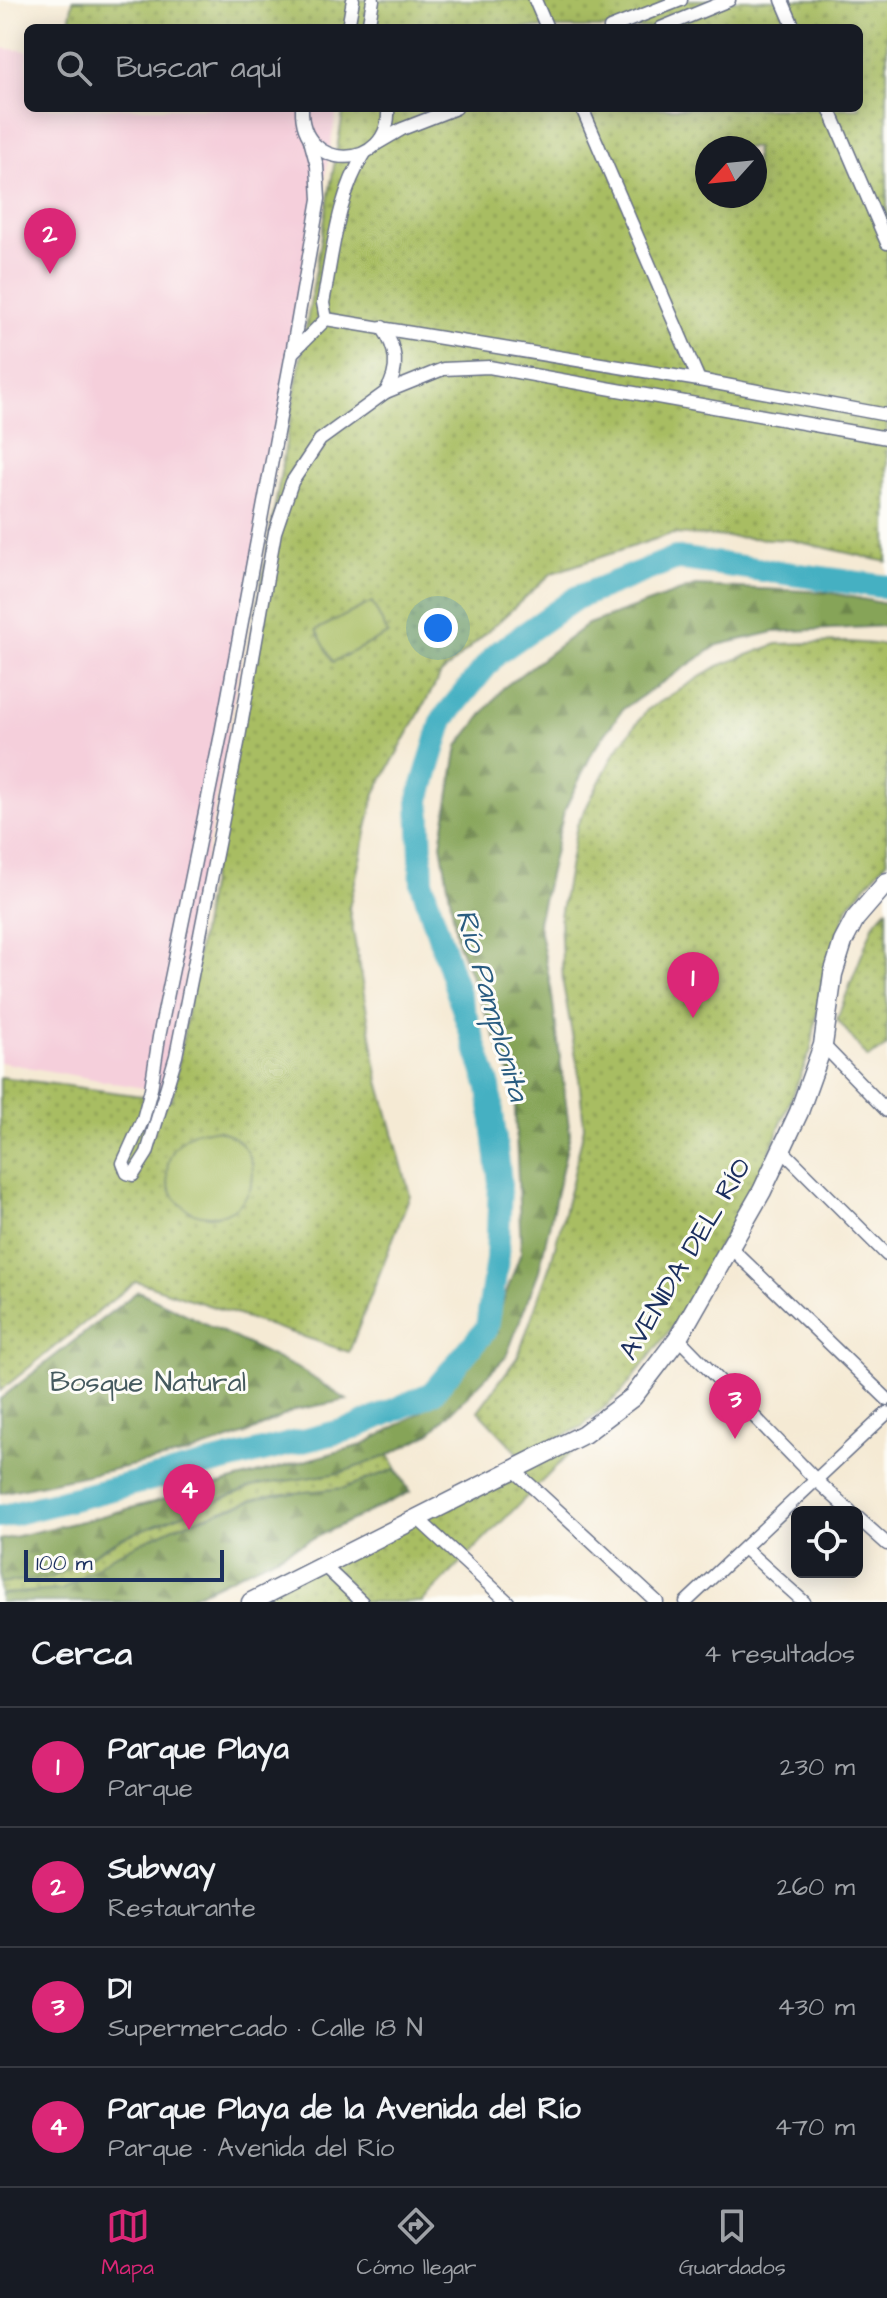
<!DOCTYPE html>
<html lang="es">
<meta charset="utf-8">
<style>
:root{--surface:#171b24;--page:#242831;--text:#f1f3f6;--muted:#9ea1a6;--line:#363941;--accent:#db2777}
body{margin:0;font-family:"Architects Daughter",sans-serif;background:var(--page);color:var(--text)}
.controls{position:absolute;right:24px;bottom:24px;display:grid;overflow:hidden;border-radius:12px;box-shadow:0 4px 20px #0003}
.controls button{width:72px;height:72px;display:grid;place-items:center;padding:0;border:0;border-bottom:2px solid var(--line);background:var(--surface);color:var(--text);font:40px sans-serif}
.compass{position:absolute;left:695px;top:136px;width:72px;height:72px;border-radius:50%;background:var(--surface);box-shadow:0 4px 20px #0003;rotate:243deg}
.scale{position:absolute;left:24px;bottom:20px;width:200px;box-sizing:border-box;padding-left:8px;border:4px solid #1b2f5e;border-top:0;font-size:22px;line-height:28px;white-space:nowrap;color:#1b2f5e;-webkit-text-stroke:6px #fdfcf7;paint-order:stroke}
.you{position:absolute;left:438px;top:628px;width:28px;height:28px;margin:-20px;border:6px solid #fff;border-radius:50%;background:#1a73e8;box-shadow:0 0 0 12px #1a73e833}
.badge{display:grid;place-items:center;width:52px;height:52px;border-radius:50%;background:var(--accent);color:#fff;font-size:26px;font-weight:700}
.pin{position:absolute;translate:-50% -66px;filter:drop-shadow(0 2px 4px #0008)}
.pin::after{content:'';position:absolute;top:42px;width:28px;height:24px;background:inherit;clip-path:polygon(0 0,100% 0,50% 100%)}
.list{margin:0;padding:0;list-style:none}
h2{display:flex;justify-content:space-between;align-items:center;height:104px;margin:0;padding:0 32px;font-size:34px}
h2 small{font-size:26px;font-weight:400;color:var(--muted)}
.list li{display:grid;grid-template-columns:52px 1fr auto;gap:24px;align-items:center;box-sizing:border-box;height:120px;padding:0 32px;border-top:2px solid var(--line)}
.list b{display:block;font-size:30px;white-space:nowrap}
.list p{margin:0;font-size:26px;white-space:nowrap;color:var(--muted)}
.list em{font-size:26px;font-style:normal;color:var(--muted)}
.icon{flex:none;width:44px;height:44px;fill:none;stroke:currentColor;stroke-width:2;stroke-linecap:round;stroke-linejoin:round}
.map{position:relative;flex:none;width:887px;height:1602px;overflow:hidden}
.search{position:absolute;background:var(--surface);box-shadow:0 4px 20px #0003;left:24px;right:24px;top:24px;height:88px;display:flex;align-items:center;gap:20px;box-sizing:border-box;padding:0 28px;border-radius:12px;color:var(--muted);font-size:30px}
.sheet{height:584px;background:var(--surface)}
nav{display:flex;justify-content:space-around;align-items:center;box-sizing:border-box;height:112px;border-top:2px solid var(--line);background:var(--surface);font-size:22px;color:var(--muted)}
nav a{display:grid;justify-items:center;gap:4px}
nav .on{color:var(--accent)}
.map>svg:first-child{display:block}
.built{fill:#f5cfdb}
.grass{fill:url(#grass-dots);stroke:#627660;stroke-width:2;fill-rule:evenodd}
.forest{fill:url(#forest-firs);stroke:#506a5b;stroke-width:2}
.pitch{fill:#a8bd62;stroke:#627660;stroke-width:2}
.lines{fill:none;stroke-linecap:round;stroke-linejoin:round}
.river{stroke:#44b0c2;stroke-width:24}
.street-casing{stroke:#677087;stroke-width:15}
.secondary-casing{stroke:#677087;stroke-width:21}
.street{stroke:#fff;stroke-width:12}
.secondary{stroke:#fff;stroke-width:18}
.labels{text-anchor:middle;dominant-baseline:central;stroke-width:6;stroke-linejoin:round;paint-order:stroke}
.street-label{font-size:28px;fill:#1b2f5e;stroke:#fdfcf7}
.park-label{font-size:28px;fill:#455a5f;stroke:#fdfcf7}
.water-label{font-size:30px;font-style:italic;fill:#295c81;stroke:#fdfcf7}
</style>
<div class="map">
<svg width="887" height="1602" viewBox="0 0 887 1602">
<defs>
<pattern id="grass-dots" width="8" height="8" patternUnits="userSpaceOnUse" patternTransform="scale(2)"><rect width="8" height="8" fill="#a8bd62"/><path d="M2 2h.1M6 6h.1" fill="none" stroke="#889a54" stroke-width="1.8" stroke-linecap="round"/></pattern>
<pattern id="forest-firs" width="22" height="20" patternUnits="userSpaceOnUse" patternTransform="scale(2)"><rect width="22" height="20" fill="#86a458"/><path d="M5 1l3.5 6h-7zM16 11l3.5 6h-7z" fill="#6d864c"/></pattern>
</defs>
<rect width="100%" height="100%" fill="#fdfcf7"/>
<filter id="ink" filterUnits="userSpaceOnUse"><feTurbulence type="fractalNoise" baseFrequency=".0125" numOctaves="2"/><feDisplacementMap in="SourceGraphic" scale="16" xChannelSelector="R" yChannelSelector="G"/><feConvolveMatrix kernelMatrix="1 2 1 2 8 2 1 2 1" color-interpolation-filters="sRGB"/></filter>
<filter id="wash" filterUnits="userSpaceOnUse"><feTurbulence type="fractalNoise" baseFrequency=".006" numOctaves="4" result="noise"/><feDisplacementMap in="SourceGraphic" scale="32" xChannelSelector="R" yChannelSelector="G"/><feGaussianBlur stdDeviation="1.8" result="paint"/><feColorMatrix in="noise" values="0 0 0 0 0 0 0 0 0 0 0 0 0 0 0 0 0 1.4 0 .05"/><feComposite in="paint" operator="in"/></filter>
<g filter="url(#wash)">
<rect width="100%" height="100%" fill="#f5ead4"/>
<polygon class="built" points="0,48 28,51 28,108 337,108 165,1092 0,1062"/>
<g class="grass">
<path d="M73 0H887V562L791 540 671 534 552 573 441 674 375 793 349 908 379 1081 410 1195 349 1352 136 1281 0 1391V1077L172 1100 344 108H859V28H68ZM707 148H755V196H707Z"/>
<polygon points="847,642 887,645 887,861 848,906 821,987 811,1050 761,1173 676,1322 622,1392 582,1427 521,1456 478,1411 518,1356 551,1262 572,1182 584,1127 578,1068 563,984 560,916 577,825 615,752 647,710 718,666 777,644"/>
<polygon points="887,909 887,1046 868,1058 837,1019 874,923"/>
<polygon points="378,1436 410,1492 180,1602 0,1602 0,1540 91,1519 363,1445"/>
<polygon points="583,1440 422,1602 244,1602"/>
</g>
<g class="forest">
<polygon points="695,586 827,592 887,604 887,626 774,632 718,645 623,709 593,751 564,811 538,922 551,988 570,1134 539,1271 506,1357 429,1434 387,1456 340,1473 258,1485 124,1537 51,1578 0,1583 0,1540 91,1519 363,1445 421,1412 492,1332 521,1252 514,1085 458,944 441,844 458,746 503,688 588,624"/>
<polygon points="138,1291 301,1370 347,1400 295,1410 249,1433 187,1454 0,1493 0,1399"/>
<polygon points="395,1469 410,1492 180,1602 0,1602 0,1594 62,1590 112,1556 174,1527 265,1496 344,1488"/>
</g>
<g class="pitch">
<polygon points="372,602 388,634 333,662 316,630"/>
<circle cx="210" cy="1173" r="43"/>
</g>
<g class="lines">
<polyline class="river" points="0,1517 354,1428 432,1393 487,1328 497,1260 500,1183 489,1087 422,884 419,799 443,719 496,654 576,598 676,558 887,587"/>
</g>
</g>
<g filter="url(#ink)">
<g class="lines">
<g class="street-casing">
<g id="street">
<polyline points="535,0 547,28"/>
<polyline points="782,0 794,28"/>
<polyline points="348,28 353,0"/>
<polyline points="368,28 373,0"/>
<polyline points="610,28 681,0"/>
<polyline points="661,28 729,0"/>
<path d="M302 108C300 174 392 172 388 108"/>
<polyline points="582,108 699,380"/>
<polyline points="829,108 887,243"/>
<polyline points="310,140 317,166 319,199 292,353 220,739 159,1037 151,1089 143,1119 123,1163 127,1173 133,1175 147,1153 176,1056 238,743 275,532 292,482 320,440 386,392 443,369 489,367 887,438"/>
<polyline points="378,143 402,129 456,108"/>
<path d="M326 319 323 303C333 252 337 196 365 153"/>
<path d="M382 327C397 349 400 369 386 392"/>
<polyline points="292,353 326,319 699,380 887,415"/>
<polyline points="823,1045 887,1111"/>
<polyline points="782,1150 887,1255"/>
<polyline points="730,1247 887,1399"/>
<polyline points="678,1338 816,1480 851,1512"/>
<polyline points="513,1469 657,1602"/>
<polyline points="416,1517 508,1602"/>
<polyline points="857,1517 887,1544"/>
<polyline points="744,1548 804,1602"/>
<polyline points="323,1565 362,1602"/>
<polyline points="686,1602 887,1413"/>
</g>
</g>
<g class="secondary-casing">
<polyline id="secondary" points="251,1602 584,1434 633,1397 656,1367 678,1338 762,1191 799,1112 823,1045 833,974 843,942 855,919 887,882"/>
</g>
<use href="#street" class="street"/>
<use href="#secondary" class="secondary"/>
</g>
</g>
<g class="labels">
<g class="street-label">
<text transform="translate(685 1259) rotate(-59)">AVENIDA DEL RÍO</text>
</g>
<g class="park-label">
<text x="148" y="1382">Bosque Natural</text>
</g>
<g class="water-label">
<text transform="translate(492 1005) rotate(74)">Río Pamplonita</text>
</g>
</g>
</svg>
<div class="controls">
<button><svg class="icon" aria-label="locate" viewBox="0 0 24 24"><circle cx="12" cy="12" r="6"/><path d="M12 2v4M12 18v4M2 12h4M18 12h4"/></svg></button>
</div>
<svg class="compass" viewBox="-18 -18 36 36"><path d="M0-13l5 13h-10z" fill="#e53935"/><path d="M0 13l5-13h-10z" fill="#9ea1a6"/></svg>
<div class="scale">100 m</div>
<div class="you"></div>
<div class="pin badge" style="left:693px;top:1018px">1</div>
<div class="pin badge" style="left:50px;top:274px">2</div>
<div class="pin badge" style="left:735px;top:1439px">3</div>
<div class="pin badge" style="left:189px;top:1530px">4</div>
<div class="search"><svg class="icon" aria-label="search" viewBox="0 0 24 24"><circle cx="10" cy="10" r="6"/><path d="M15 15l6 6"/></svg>Buscar aquí</div>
</div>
<section class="sheet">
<h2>Cerca<small>4 resultados</small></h2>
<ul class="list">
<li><span class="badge">1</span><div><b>Parque Playa</b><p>Parque</p></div><em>230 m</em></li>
<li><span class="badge">2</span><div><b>Subway</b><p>Restaurante</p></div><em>260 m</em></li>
<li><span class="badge">3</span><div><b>D1</b><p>Supermercado · Calle 18 N</p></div><em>430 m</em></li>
<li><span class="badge">4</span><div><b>Parque Playa de la Avenida del Río</b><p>Parque · Avenida del Río</p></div><em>470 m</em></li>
</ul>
</section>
<nav>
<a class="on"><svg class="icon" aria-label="map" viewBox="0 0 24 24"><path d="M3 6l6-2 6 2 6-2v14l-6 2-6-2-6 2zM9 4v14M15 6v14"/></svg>Mapa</a>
<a><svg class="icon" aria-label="directions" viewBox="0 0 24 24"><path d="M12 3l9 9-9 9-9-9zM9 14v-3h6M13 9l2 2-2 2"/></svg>Cómo llegar</a>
<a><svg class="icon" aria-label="saved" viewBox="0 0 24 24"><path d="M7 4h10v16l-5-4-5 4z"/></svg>Guardados</a>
</nav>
